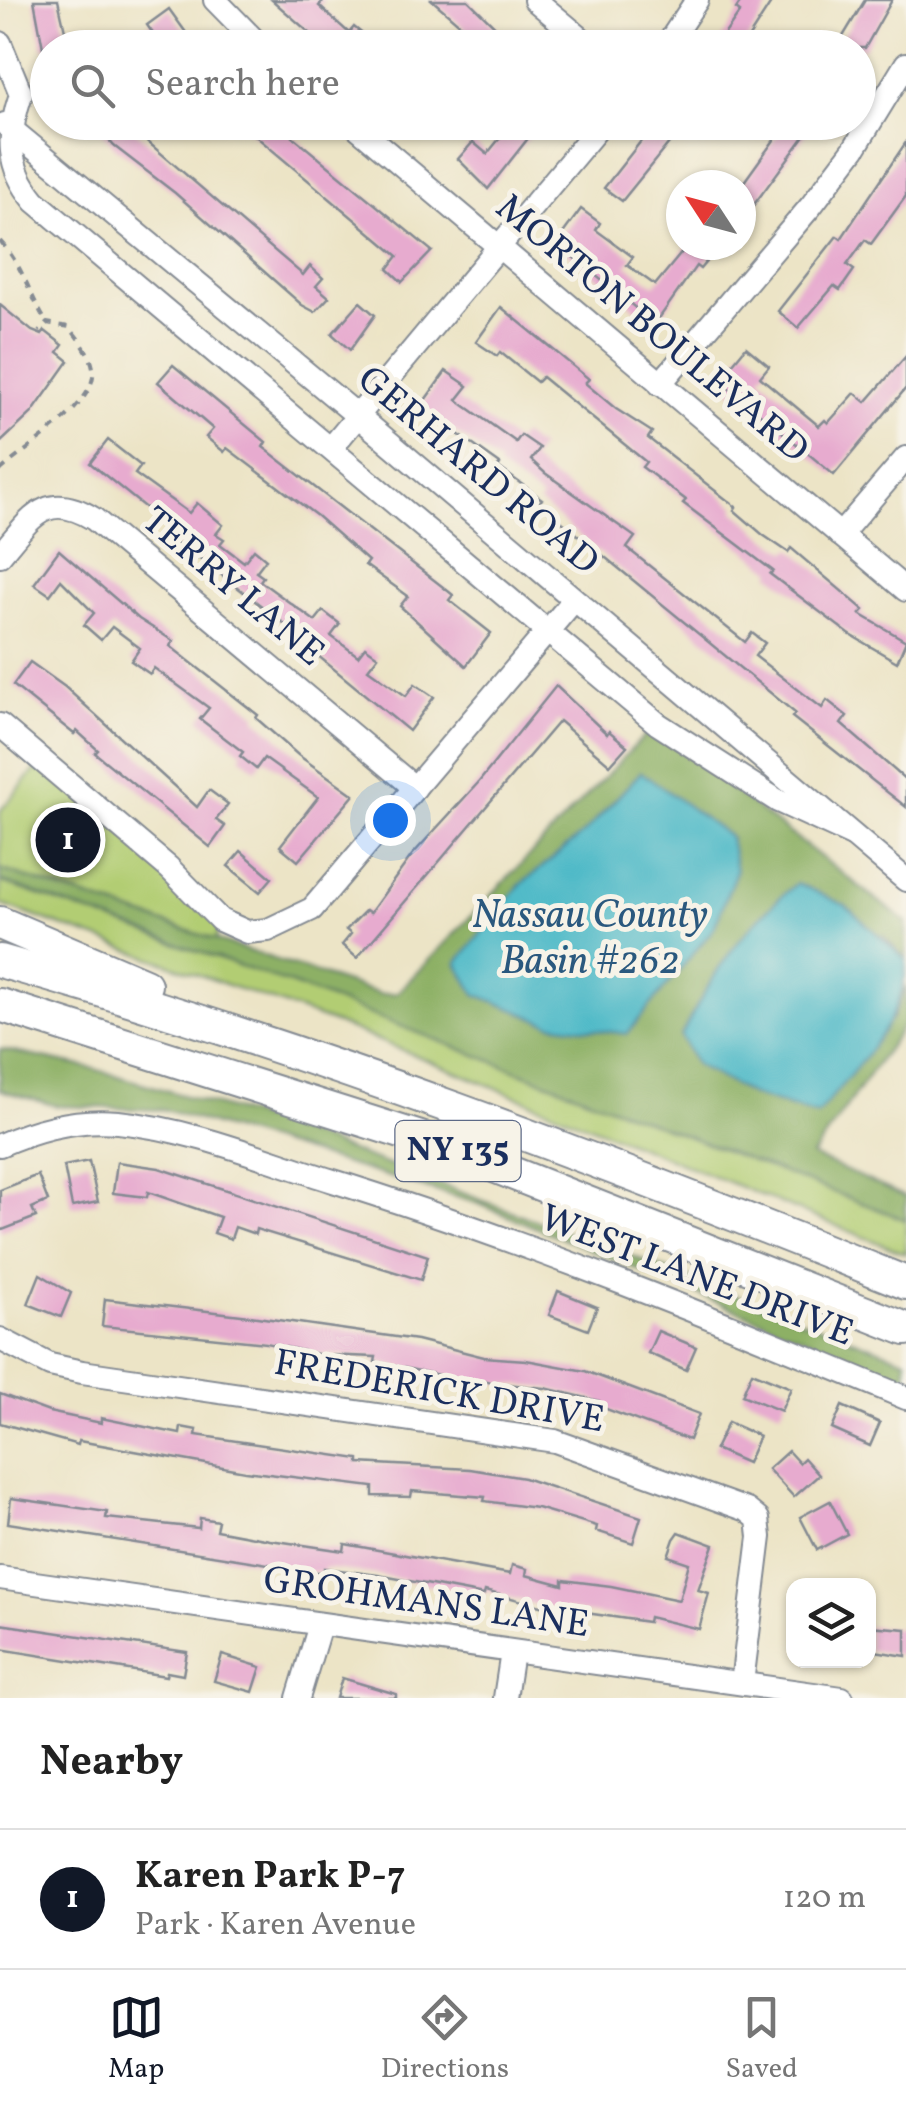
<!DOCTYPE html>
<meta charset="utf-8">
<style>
:root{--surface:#fff;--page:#f6f6f6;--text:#222;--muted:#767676;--line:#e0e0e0;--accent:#111827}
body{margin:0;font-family:Vollkorn,serif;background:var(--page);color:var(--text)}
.controls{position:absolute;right:30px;bottom:30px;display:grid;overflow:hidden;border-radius:20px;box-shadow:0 2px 8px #0004}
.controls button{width:90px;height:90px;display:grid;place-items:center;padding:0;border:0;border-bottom:2px solid var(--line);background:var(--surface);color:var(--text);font:50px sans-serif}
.compass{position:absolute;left:666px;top:170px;width:90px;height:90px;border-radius:50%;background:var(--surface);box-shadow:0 2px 8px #0004;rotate:306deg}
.you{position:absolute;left:390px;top:820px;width:35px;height:35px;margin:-25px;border:8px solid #fff;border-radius:50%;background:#1a73e8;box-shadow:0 0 0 15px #1a73e833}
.badge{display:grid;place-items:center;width:65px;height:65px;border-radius:50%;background:var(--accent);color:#fff;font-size:32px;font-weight:700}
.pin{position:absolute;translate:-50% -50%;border:5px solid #fff;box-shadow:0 2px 10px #0006}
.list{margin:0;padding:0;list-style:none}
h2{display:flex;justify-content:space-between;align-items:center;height:130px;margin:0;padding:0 40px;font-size:42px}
h2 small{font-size:32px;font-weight:400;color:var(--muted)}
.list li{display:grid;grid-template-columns:65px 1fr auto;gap:30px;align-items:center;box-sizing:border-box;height:140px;padding:0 40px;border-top:2px solid var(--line)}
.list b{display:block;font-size:38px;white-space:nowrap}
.list p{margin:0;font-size:32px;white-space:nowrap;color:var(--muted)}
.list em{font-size:32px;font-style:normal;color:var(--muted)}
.icon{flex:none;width:55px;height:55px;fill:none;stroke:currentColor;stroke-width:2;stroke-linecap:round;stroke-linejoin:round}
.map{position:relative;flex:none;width:906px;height:1698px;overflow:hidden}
.search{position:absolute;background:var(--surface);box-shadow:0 2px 8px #0004;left:30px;right:30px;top:30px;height:110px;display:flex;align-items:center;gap:25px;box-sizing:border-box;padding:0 35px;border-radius:55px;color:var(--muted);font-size:38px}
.sheet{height:270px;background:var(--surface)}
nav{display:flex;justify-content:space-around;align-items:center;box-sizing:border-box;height:140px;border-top:2px solid var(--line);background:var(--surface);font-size:28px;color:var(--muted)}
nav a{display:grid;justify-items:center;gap:5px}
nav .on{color:var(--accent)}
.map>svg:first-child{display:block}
.green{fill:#b2cd73;stroke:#667e68;stroke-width:2.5}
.forest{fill:#8db065;stroke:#547062;stroke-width:2.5;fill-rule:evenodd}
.water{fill:#4db9c7;stroke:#347492;stroke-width:2.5}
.building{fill:#e7abcf}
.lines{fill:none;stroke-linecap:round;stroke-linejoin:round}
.minor-casing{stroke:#848a92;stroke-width:26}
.highway-casing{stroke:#848a92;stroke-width:36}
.path{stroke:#848a92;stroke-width:4;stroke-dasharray:8 8;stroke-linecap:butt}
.minor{stroke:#fff;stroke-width:22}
.highway{stroke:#fff;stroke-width:32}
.labels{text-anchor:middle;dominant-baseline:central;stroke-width:10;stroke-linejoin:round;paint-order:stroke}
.shield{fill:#f7f3e8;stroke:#5d6a87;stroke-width:2.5}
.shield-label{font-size:35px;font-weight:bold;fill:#1b2f5e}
.street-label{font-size:38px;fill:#1b2f5e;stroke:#f7f3e8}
.water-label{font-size:40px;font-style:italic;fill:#2a587e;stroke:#f7f3e8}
</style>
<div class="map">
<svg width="906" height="1698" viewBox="0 0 906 1698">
<rect width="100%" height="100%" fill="#f7f3e8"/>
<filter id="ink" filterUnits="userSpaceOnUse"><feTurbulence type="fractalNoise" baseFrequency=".01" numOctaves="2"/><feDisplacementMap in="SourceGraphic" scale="20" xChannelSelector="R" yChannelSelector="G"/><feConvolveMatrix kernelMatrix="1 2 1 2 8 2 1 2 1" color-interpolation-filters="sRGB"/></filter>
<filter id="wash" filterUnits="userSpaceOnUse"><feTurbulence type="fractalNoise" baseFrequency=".0048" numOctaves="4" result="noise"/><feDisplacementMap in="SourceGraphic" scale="40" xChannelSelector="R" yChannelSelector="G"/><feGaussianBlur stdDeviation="2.25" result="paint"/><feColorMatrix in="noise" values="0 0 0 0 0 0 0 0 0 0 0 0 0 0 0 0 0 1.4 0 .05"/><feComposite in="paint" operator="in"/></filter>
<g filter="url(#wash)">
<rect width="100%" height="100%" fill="#ece4c6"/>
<g class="green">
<polygon points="43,761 220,920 216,940 0,869 0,811"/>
<polygon points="0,881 299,987 906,1220 906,1254 340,1025 0,904"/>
</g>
<g class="forest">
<path d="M652 728 906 922V960L883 935 681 1036 695 1064 752 1095 892 1019 906 987V1022L812 1156 906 1197V1220L299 987 0 881V869L380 994 397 993ZM640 773H641L730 837 584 833Z"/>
<polygon points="0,1049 91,1068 276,1123 906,1359 906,1380 479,1204 165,1110 57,1106 0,1090"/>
</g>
<g class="water">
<polygon points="641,772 730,837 736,871 714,928 627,1034 550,1024 475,994 457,963 519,886 584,833"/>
<path d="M797 883 845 905 906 960C906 1021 854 1069 817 1115L752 1095 695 1064 681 1036C715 970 739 931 797 883Z"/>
</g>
<g id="blocks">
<g class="building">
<polygon points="34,0 58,0 69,48 43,48"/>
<polygon points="272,0 324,0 319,6 349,33 354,27 365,36 360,42 366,48 327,48"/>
<polygon points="432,0 468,0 517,48 487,48"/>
<polygon points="742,0 773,0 742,48 715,48 740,12 736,9"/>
<polygon points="865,0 892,0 865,48 836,48"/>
<polygon points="169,9 187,34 184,36 192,48 163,48 147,25"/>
<polygon points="93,122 123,122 135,131 303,275 310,266 323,278 316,286 329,297 315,312 302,305 175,193 114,146"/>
<polygon points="239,122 275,122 432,251 402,282 388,269 398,256"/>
<polygon points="513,122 541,122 488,189 458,159 473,142 487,154"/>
<polygon points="656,122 686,122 622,201 604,188"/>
<polygon points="787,122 815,122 741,222 741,186"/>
<polygon points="906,142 906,196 871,244 865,240 847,265 854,270 840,290 834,286 798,328 778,311 837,236 841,239"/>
<polygon points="581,209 600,223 596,230 633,257 627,265 655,285 688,245 720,245 700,269 696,266 655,324 556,243"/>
<polygon points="360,302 375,315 350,350 332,334"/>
<polygon points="0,305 32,331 42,335 45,331 63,345 58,352 69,361 32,413 0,443"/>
<polygon points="501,307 589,379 585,383 616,409 652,432 648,438 736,507 734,510 763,535 788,552 791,548 864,610 860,614 906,641 897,662 849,634 770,574 773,571 683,503 686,500 642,467 646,462 542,377 537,382 500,352 497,356 476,342"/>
<polygon points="746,347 769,366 760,377 819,426 825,420 828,423 855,393 866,402 906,356 906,388 834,475 719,380"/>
<polygon points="173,365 266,442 263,447 443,587 453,595 449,600 491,633 466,666 400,606 408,596 365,565 368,561 317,516 227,448 224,452 206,437 213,429 158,382"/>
<polygon points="446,371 468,386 457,400 516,442 521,435 540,448 531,460 545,473 635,537 627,548 745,642 752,633 765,643 755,656 822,708 827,700 847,716 841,724 906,780 906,807 792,717 795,713 539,503 542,499 498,467 500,464 420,407"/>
<polygon points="108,440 141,466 135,474 189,513 197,503 223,525 216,534 224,539 220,544 244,562 254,549 266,559 256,572 263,577 260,581 315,621 323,611 340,624 331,636 358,656 365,647 378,656 368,669 406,696 415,684 434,697 409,731 300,641 303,638 197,556 195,559 169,537 174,531 90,463"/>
<polygon points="59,550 139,619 173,641 170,646 258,715 256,718 298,755 354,795 298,861 280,846 318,797 264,758 256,769 240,756 243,752 200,719 209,708 154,668 150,674 131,661 140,648 112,627 101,640 84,625 94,613 61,580 50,595 34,584"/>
<polygon points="30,662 65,687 197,807 209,790 228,804 216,820 225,826 210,847 95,753 98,750 77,731 74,734 13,685"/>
<polygon points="556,686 607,734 609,731 627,746 610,765 559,721 357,958 342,945 351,934 346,930 366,910 370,913 412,855 478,783"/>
<polygon points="241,851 272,878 260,892 228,866"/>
<polygon points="89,1161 98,1202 72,1207 64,1166"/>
<polygon points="117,1162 159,1168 428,1256 421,1280 256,1229 255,1234 235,1227 231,1239 214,1233 220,1217 148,1192 147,1197 113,1193"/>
<polygon points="38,1175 48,1201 32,1208 36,1217 0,1231 0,1190"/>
<polygon points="40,1274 71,1293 61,1317 28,1304"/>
<polygon points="558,1291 597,1307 588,1330 549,1315"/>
<polygon points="105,1299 250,1316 417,1340 484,1357 526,1360 585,1371 699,1414 689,1440 598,1406 599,1401 545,1388 459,1379 375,1362 376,1357 322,1355 266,1343 102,1326"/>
<polygon points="658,1331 696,1347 686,1370 648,1353"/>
<polygon points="752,1372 791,1388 781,1411 742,1395"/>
<polygon points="0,1394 49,1412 101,1423 101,1418 180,1434 181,1427 197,1430 196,1435 359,1459 359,1463 470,1469 524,1478 641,1517 633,1543 596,1531 597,1526 537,1508 484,1501 485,1497 412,1491 411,1497 373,1496 373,1487 245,1471 79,1441 78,1445 0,1423"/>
<polygon points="842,1406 880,1423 870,1446 832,1429"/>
<polygon points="728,1422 759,1436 747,1463 715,1449"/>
<polygon points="788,1451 799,1463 804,1458 819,1475 794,1497 768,1469"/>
<polygon points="11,1498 107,1512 106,1518 199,1528 200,1518 218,1521 216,1530 270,1540 344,1551 345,1544 510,1574 512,1565 527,1569 526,1575 563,1585 563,1580 611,1586 679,1600 689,1563 668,1556 674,1539 679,1532 714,1545 698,1590 709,1593 699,1629 649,1617 648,1622 545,1607 485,1591 484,1595 378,1575 324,1568 324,1572 286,1572 287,1567 8,1523"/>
<polygon points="830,1501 847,1534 817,1550 800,1517"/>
<polygon points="0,1624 187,1652 183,1675 167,1672 166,1676 0,1649"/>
<polygon points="868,1626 906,1629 906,1656 868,1650"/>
<polygon points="222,1655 261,1667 253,1692 214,1681"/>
<polygon points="342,1678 396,1694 396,1698 336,1698"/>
</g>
</g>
</g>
<g filter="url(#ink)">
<use href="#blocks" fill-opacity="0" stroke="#848a92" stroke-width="2.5"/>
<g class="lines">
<g class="minor-casing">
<g id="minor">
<polyline points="215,0 262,48"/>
<polyline points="535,0 592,48"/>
<path d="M0 43 21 94C7 136 6 166 35 201L658 724 778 801 852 835"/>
<polyline points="665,48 697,0"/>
<polyline points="351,122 906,590"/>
<polyline points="5,124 358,416 906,880"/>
<polyline points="660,384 811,206 854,149 906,64"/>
<polyline points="331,448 603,122"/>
<polyline points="840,535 906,458"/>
<path d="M0 555C31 519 45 489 94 519L415 788"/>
<polyline points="0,725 169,868 220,920 247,932 268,930 312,909 574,600"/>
<path d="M0 1145C38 1128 76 1118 118 1122 190 1129 261 1158 330 1180 526 1241 716 1319 906 1398"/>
<polyline points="0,1339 50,1365 82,1372 555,1441 747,1510 758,1519 760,1537 742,1683"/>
<polyline points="0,1578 842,1698"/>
<polyline points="298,1698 320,1625"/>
<polyline points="505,1698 512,1652"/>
</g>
</g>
<g class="highway-casing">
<g id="highway">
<polyline points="0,923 145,985"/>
<path d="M0 961C310 1048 608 1163 906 1283"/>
<polyline points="0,1005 436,1143 906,1329"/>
</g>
</g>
<g class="path">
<path d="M0 241C24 267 29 295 47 323"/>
<path d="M0 471C23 449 99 405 93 368 91 354 78 338 69 327L47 323 39 332"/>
</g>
<use href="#minor" class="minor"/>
<use href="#highway" class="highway"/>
</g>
</g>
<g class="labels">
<rect class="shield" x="395.5" y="1121" width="125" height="60" rx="8"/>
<g class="shield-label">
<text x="458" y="1151">NY 135</text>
</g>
<g class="street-label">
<text transform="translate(651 330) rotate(40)">MORTON BOULEVARD</text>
<text transform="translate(477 472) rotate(40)">GERHARD ROAD</text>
<text transform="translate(232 588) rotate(40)">TERRY LANE</text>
<text transform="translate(696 1277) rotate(21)">WEST LANE DRIVE</text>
<text transform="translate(439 1393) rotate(10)">FREDERICK DRIVE</text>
<text transform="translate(426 1604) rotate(8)">GROHMANS LANE</text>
</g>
<g class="water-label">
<text x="590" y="917">Nassau County<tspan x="590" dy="46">Basin #262</tspan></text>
</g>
</g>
</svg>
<div class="controls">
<button><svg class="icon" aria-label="layers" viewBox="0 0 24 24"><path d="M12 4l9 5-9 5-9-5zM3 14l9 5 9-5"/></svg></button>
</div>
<svg class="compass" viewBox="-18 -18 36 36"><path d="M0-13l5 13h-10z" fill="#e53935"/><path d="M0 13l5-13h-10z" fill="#767676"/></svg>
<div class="you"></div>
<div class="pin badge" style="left:68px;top:840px">1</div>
<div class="search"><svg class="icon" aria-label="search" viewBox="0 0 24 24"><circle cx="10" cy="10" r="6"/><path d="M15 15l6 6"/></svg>Search here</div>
</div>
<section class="sheet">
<h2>Nearby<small></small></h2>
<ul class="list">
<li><span class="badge">1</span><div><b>Karen Park P-7</b><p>Park · Karen Avenue</p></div><em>120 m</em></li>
</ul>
</section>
<nav>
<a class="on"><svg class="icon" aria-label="map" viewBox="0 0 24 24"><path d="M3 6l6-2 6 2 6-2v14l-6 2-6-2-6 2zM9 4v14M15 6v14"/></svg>Map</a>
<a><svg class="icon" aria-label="directions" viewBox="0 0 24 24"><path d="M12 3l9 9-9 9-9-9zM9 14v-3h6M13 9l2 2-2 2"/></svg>Directions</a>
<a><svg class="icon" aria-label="saved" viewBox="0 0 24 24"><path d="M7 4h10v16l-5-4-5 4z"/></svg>Saved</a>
</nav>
